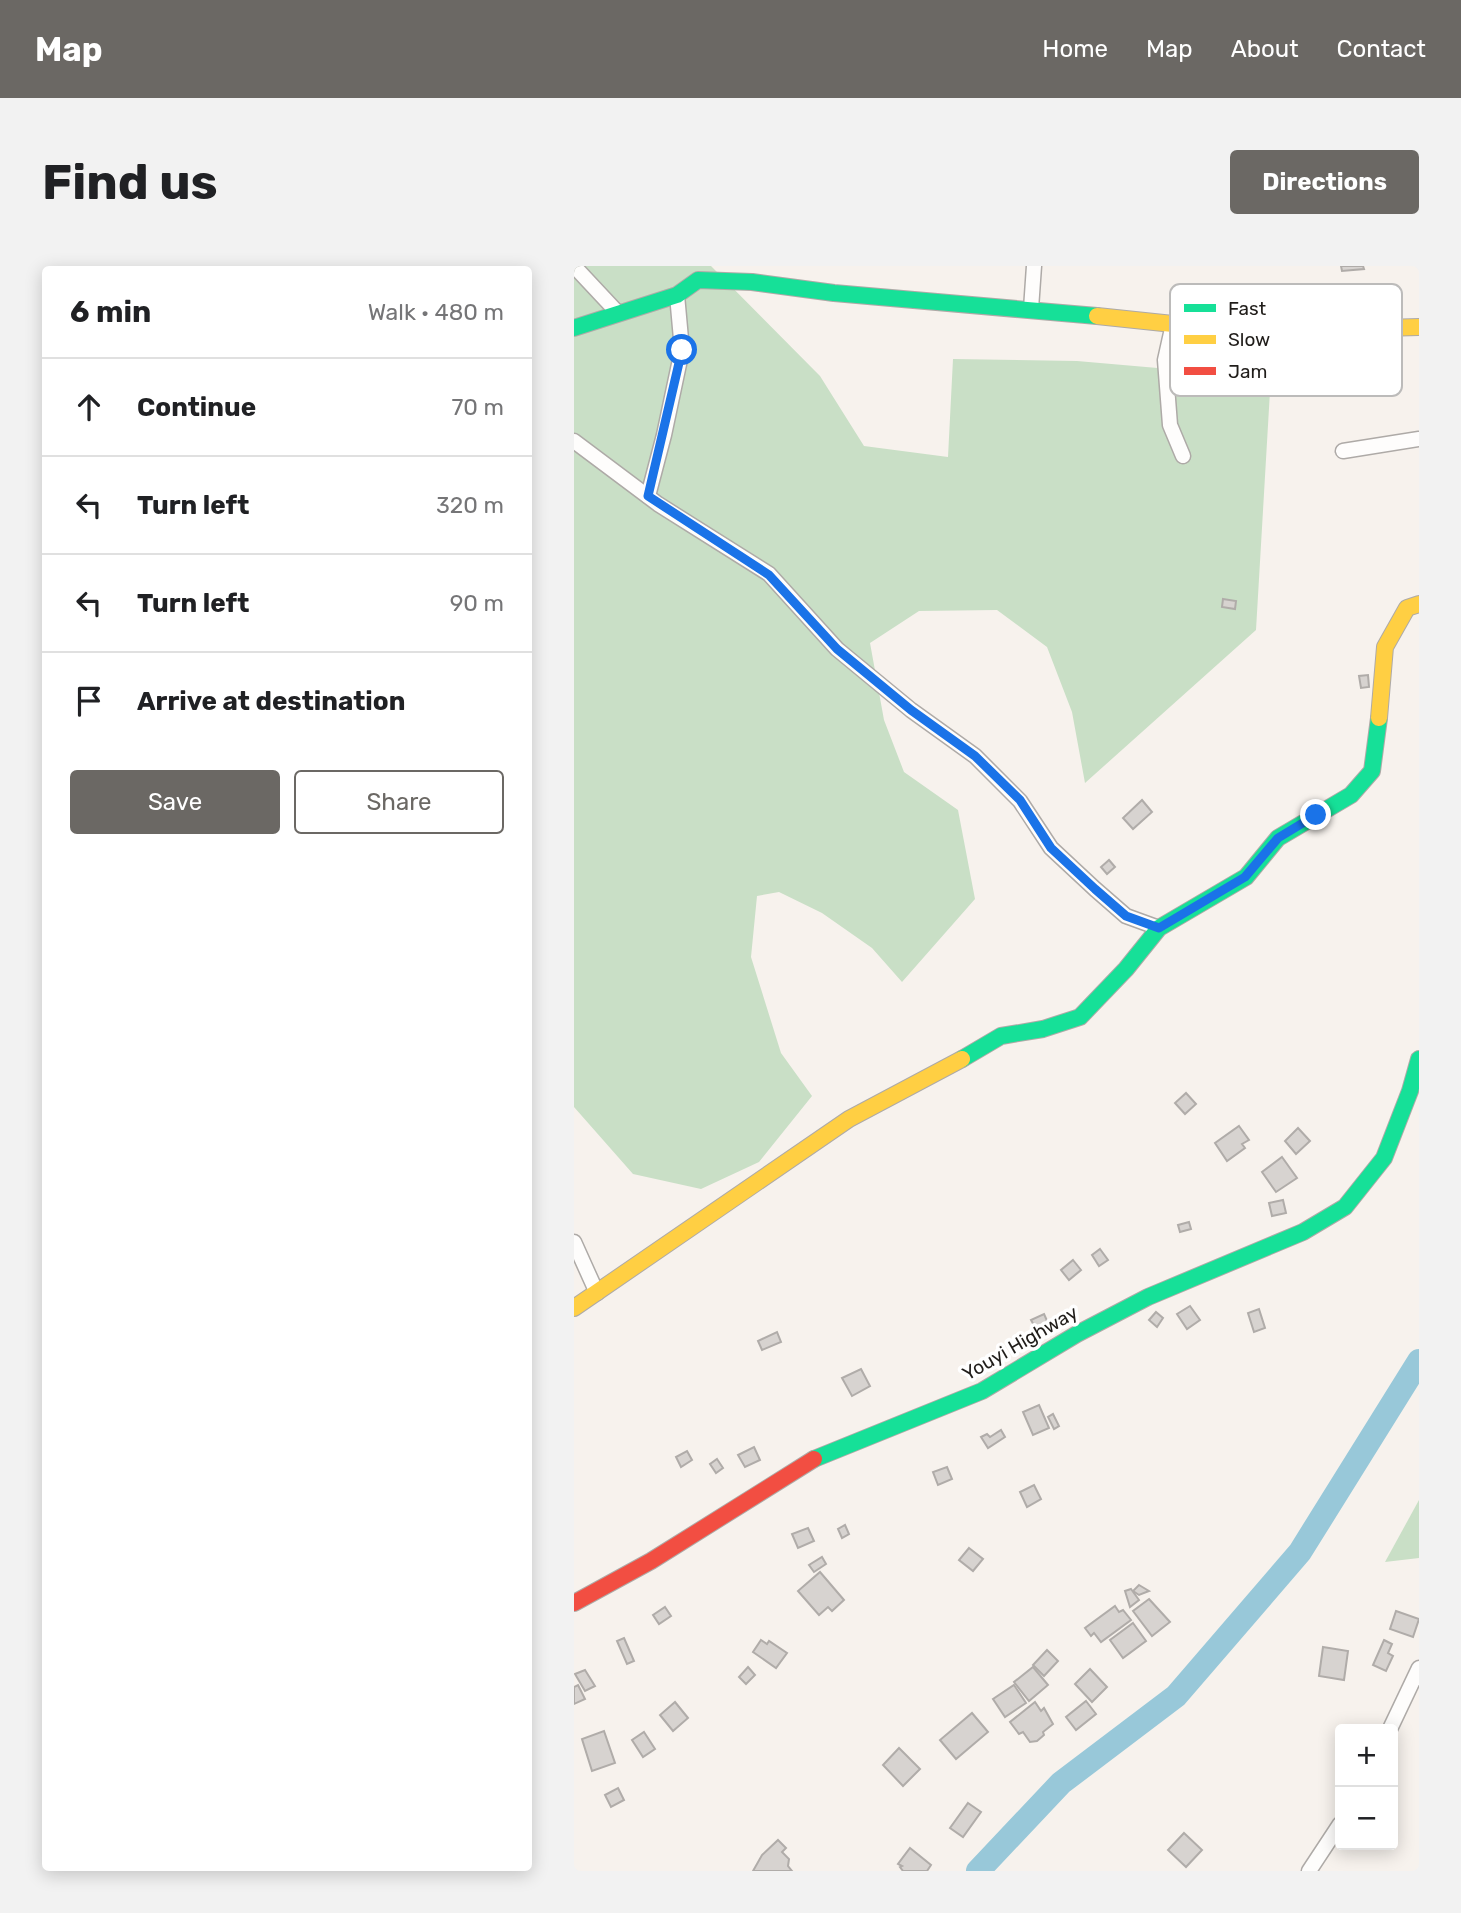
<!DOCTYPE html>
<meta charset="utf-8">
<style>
:root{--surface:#fff;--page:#f2f2f2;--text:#202124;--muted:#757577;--line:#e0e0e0;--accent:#6b6864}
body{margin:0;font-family:Rubik,sans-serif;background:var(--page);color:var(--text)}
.controls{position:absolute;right:21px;bottom:21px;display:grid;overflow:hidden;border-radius:7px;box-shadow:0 4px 18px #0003}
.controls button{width:63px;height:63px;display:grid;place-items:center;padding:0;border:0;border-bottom:2px solid var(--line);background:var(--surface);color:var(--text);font:35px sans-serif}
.stop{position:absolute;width:21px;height:21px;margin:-16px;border:5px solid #1a73e8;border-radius:50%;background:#fff}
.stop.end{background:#1a73e8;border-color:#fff;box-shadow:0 2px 7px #0008}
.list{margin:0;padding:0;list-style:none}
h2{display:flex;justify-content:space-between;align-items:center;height:91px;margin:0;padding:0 28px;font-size:30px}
h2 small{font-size:23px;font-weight:400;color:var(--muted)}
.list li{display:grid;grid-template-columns:46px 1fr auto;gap:21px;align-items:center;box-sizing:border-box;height:98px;padding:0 28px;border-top:2px solid var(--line)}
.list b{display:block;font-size:26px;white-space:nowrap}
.list em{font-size:23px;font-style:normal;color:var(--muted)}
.actions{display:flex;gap:14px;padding:21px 28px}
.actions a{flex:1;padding:16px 0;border:2px solid var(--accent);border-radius:7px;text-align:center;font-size:24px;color:var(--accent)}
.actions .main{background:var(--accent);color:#fff}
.icon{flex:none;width:38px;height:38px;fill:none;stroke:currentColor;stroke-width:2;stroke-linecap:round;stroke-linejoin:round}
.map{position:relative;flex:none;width:845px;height:1605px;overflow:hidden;border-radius:7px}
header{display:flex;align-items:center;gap:42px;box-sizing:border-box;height:98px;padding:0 35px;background:var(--accent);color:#fff}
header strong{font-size:33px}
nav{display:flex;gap:38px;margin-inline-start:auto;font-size:24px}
.intro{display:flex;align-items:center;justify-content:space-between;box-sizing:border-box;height:168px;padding:0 42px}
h1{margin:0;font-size:49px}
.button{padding:18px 32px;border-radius:7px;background:var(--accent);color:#fff;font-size:24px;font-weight:700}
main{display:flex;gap:42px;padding:0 42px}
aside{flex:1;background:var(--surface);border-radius:7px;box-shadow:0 4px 18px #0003}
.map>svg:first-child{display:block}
.green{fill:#c9dfc6}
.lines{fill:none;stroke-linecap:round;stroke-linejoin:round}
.river{stroke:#98c8d9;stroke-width:24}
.building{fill:#d7d3d0;stroke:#b0aca9;stroke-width:2}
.street-casing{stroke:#aeaaa7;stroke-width:17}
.fast-casing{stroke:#aeaaa7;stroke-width:18}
.slow-casing{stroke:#aeaaa7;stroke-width:18}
.jam-casing{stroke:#aeaaa7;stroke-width:18}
.street{stroke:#fefdfc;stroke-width:14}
.fast{stroke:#16e098;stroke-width:16}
.slow{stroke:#ffcf43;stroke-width:16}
.jam{stroke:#f24e42;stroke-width:16}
.route{stroke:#1a73e8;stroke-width:9}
.labels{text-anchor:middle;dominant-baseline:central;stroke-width:7;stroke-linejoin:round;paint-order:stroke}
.street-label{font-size:19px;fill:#201d1a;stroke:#fff}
.key{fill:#fff;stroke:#bcbbba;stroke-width:2}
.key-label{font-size:19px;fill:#201d1a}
</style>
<header>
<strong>Map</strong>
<nav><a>Home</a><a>Map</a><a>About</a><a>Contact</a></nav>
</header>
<div class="intro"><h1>Find us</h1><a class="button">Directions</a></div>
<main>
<aside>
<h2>6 min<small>Walk · 480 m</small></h2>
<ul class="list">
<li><svg class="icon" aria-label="ahead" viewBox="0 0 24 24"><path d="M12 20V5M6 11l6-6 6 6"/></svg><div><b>Continue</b></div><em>70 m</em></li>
<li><svg class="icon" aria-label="left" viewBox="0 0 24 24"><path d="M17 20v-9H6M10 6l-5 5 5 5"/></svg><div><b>Turn left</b></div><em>320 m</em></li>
<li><svg class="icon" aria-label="left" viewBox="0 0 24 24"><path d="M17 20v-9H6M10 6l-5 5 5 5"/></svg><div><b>Turn left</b></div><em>90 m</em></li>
<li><svg class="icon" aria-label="arrive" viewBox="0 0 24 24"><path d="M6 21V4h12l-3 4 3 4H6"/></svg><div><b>Arrive at destination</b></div></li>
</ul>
<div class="actions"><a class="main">Save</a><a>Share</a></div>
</aside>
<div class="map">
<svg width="845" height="1605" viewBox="0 0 845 1605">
<rect width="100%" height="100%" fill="#f7f2ed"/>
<g class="green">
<polygon points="0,0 137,0 246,110 290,180 374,191 379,93 503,95 595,103 697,108 682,364 511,517 498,446 473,381 423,344 345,345 296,377 310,454 330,506 384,544 401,633 328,716 298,682 248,647 205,626 183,630 177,691 207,787 238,830 185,896 127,923 59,908 0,841"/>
<polygon points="845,1234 845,1292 811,1296"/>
</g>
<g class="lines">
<polyline class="river" points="404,1605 487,1517 602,1430 726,1286 845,1095"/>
</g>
<g class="building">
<polygon points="767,0 789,0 790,3 768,5"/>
<polygon points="649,333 662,335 661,343 648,341"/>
<polygon points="794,409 795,421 787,422 785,410"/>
<polygon points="568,534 578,546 559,563 549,552"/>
<polygon points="535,594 541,601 533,608 527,601"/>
<polygon points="612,827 622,838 611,848 601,837"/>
<polygon points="665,860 675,874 668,878 671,882 653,895 641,877"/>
<polygon points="724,862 736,875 722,888 711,875"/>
<polygon points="708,891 723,912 702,926 688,906"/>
<polygon points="709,934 712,947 698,950 695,937"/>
<polygon points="615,956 617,963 606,966 604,959"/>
<polygon points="526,983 534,994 525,1000 518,989"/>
<polygon points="499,994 507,1004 495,1014 487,1004"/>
<polygon points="616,1040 626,1054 613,1063 603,1048"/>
<polygon points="685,1043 691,1062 680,1066 674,1047"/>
<polygon points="582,1046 589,1052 583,1061 575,1054"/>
<polygon points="470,1048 474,1057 462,1063 457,1054"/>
<polygon points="203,1066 207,1076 188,1084 184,1075"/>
<polygon points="287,1103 296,1120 278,1130 268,1112"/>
<polygon points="465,1139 475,1162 459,1169 449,1146"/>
<polygon points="479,1148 485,1160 480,1163 474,1151"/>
<polygon points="427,1164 431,1171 414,1182 407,1171 413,1168 416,1171"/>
<polygon points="180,1181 186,1194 171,1201 164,1189"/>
<polygon points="113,1185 118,1194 107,1201 102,1191"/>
<polygon points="143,1193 149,1202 142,1207 136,1198"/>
<polygon points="373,1201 378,1213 364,1219 359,1206"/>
<polygon points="460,1219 467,1233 453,1241 446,1226"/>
<polygon points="271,1259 275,1268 268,1272 264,1263"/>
<polygon points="234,1262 240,1275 224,1282 218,1268"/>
<polygon points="395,1282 409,1293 399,1305 385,1294"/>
<polygon points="248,1291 252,1298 240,1306 235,1299"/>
<polygon points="246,1306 270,1334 258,1345 254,1341 245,1349 224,1325"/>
<polygon points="565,1319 575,1325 565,1329 559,1325"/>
<polygon points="557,1323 565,1334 556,1341 551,1325"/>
<polygon points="575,1333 596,1356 578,1370 559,1345"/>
<polygon points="541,1340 545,1346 549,1344 557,1354 527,1376 520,1367 517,1370 511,1362"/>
<polygon points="91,1341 97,1350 85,1358 79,1349"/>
<polygon points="822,1345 845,1353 839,1371 816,1363"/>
<polygon points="559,1357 572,1375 549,1392 536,1374"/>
<polygon points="50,1372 60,1395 53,1398 43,1375"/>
<polygon points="187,1374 193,1378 195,1375 213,1387 202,1402 179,1386"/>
<polygon points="810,1374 818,1378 814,1387 819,1390 812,1405 799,1399"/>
<polygon points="749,1381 774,1385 770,1414 745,1410"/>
<polygon points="473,1384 484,1395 470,1410 459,1399"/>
<polygon points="174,1401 181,1409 172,1418 165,1411"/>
<polygon points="459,1401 474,1419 455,1435 440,1416"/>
<polygon points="516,1403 533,1421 518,1436 501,1418"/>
<polygon points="11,1404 21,1420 11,1425 1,1408"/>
<polygon points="4,1419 11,1433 0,1438 0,1421"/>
<polygon points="440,1419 452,1437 431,1451 419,1433"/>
<polygon points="512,1435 522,1448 502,1464 492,1451"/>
<polygon points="101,1436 114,1452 99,1465 86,1449"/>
<polygon points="461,1436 467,1445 470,1442 479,1458 469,1466 470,1469 463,1475 456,1476 449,1466 445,1468 436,1456"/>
<polygon points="398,1447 414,1466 382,1493 366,1474"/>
<polygon points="30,1465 41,1497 18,1505 8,1473"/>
<polygon points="70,1466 81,1483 69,1491 58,1474"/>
<polygon points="325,1482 346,1503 329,1520 309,1499"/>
<polygon points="44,1522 50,1534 37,1541 31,1529"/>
<polygon points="394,1537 407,1546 389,1571 376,1562"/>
<polygon points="610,1567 628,1584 612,1601 594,1584"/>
<polygon points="204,1574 212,1582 208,1586 215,1593 214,1600 218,1605 179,1605 188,1589"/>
<polygon points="336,1582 357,1599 353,1605 329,1605 326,1601 328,1600 324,1598"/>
</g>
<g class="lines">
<g class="street-casing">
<g id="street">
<polyline points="0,0 44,47"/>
<polyline points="457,43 460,0"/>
<polyline points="599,58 591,94 596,159 609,190"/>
<polyline points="0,175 84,238 195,308 263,383 337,444 401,490 446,535 477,582 521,623 552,650 585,662"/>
<polyline points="769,185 845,173"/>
<polyline points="74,230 90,169 108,84 103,29"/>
<polyline points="0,976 23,1027"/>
<polyline points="816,1463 845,1402"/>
<polyline points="735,1605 766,1558"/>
</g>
</g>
<g class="fast-casing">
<g id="fast">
<polyline points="0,62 103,29 124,14 178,16 260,27 523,50"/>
<polyline points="388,793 427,770 469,763 506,751 552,703 585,662 672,611 704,572 777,529 798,505 805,452"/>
<polyline points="240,1193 408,1125 503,1068 574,1031 729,966 771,941 810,892 836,825 845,793"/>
</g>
</g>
<g class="slow-casing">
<g id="slow">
<polyline points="523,50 599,58 700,65 845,61"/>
<polyline points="805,452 811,381 833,342 845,338"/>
<polyline points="0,1042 275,853 388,793"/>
</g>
</g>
<g class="jam-casing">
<polyline id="jam" points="0,1337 77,1295 240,1193"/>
</g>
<use href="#street" class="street"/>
<use href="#fast" class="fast"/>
<use href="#slow" class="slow"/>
<use href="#jam" class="jam"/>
</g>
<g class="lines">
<polyline class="route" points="108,84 74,230 195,309 263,383 337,444 401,490 446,534 477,582 521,623 552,650 585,662 671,611 704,572 742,549"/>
</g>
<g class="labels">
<g class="street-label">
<text transform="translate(446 1077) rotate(-30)">Youyi Highway</text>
</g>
</g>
<rect x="596" y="18" width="232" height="112" rx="10" class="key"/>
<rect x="610" y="38" width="32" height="8" fill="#16e098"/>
<rect x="610" y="69" width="32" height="9" fill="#ffcf43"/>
<rect x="610" y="101" width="32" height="8" fill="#f24e42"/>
<g class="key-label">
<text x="654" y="49">Fast</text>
<text x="654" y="80">Slow</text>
<text x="654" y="112">Jam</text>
</g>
</svg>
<div class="controls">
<button>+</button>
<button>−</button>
</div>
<div class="stop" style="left:108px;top:84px"></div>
<div class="stop end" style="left:742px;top:549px"></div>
</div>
</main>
